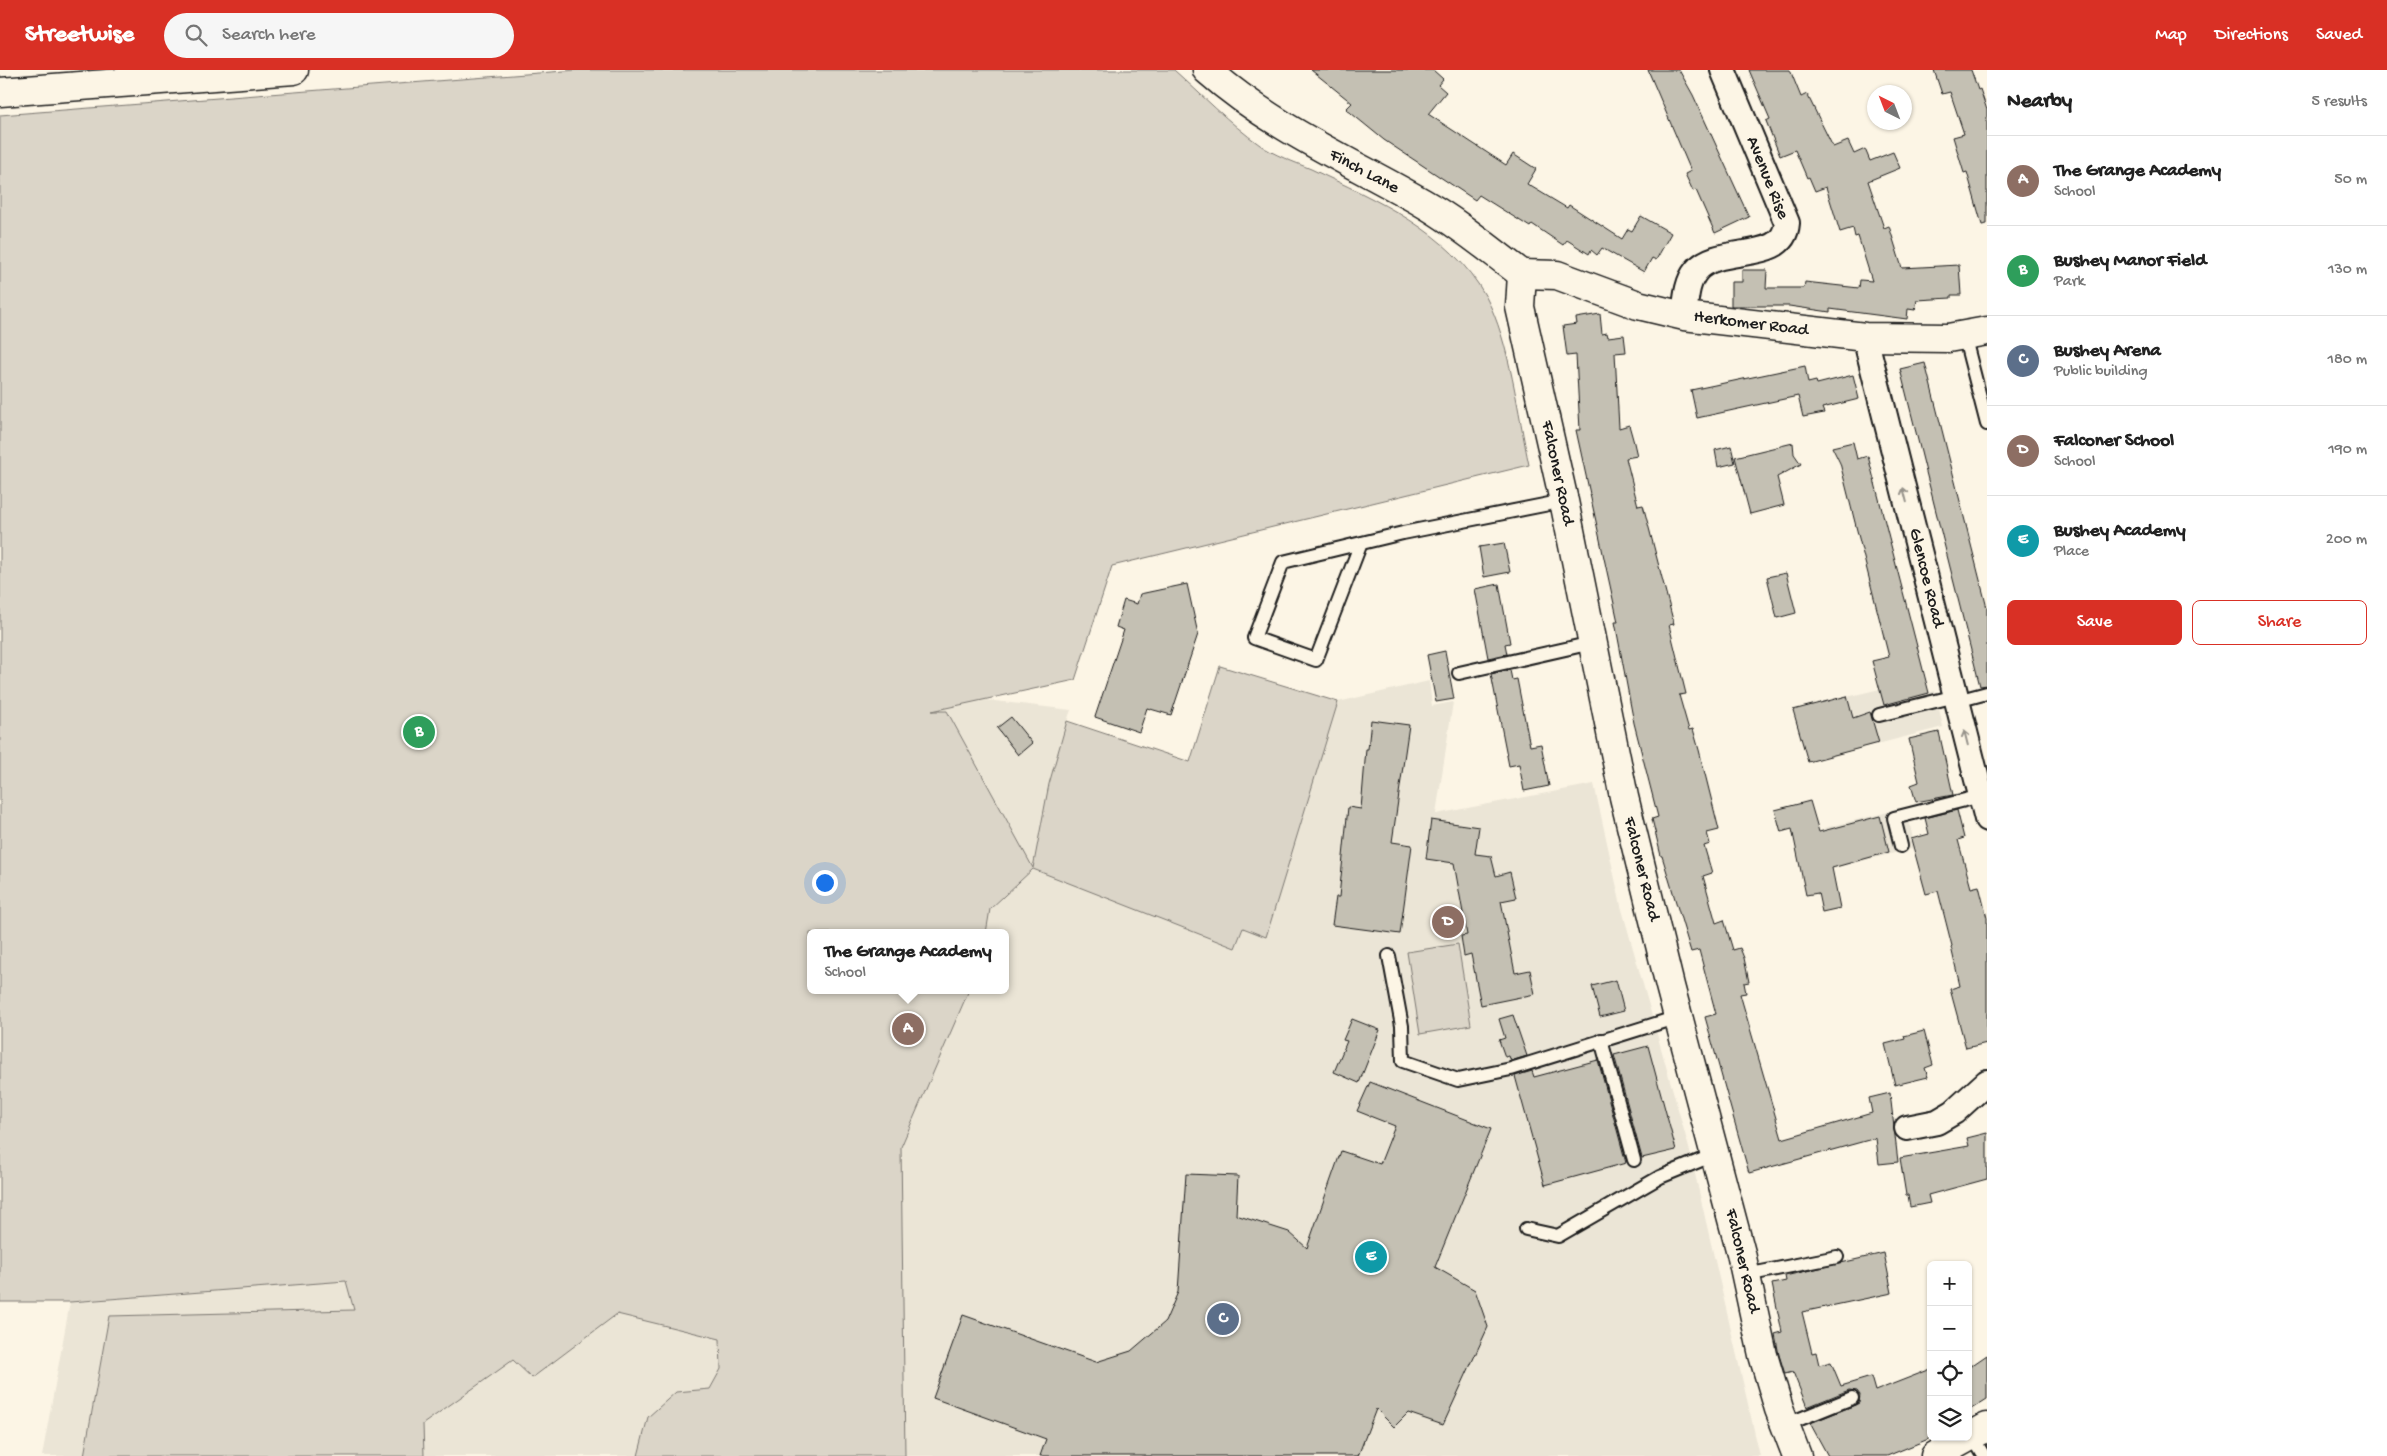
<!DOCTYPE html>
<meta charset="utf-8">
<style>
:root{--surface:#fff;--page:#f6f6f6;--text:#222;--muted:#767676;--line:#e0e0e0;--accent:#d93025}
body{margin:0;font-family:"Gochi Hand",sans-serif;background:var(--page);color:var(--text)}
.controls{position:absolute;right:15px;bottom:15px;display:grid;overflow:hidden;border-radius:8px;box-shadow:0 1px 4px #0004}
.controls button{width:45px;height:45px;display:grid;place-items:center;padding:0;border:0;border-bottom:1px solid var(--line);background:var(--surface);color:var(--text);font:25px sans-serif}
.compass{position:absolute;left:1867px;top:15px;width:45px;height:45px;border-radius:50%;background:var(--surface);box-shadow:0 1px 4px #0004;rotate:318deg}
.you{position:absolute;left:824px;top:812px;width:18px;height:18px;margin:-12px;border:4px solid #fff;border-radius:50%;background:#1a73e8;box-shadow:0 0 0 8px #1a73e833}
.badge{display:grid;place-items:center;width:32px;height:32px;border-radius:50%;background:var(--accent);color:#fff;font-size:16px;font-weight:700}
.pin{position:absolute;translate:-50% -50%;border:2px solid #fff;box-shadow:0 1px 5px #0006}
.popup{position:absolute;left:807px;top:859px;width:202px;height:65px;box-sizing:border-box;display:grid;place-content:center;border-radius:8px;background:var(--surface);filter:drop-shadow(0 1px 4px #0005);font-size:16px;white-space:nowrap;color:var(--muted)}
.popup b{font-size:19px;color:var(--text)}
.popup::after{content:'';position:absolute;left:50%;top:100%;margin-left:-10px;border:10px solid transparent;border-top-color:var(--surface)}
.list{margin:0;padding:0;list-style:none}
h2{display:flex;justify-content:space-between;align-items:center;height:65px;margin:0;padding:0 20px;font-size:21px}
h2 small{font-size:16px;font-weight:400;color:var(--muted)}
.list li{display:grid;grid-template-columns:32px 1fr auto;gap:15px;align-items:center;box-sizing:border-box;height:90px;padding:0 20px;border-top:1px solid var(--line)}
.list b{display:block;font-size:19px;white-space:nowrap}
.list p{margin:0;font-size:16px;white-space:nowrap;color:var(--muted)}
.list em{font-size:16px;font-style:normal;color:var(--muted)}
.actions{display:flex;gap:10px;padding:15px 20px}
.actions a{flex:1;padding:11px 0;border:1px solid var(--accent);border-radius:8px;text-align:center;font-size:18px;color:var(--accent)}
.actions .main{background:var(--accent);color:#fff}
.icon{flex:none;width:28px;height:28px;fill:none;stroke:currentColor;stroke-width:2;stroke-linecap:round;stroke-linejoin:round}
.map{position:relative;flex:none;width:1987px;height:1386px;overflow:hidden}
header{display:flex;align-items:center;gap:30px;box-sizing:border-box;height:70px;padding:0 25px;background:var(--accent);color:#fff}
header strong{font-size:24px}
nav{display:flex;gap:28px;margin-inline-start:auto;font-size:18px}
.search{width:350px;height:45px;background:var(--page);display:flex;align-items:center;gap:12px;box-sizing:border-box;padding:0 18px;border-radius:28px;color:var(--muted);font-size:19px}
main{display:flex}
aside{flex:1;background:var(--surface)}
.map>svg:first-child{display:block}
.built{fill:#ebe5d6;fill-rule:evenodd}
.green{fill:#dbd5c8;stroke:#7c7872}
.building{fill:#c4c0b3;stroke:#1c1c1c}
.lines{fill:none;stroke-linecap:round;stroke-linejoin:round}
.service-casing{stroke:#1c1c1c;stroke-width:16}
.minor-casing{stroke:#1c1c1c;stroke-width:28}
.tertiary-casing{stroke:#1c1c1c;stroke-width:31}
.primary-casing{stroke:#1c1c1c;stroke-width:31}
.service{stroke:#fcf5e5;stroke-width:12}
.minor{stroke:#fcf5e5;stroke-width:24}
.tertiary{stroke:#fcf5e5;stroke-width:28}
.primary{stroke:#fcf5e5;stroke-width:28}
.oneway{stroke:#97938b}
.labels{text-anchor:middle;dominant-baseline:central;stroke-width:4.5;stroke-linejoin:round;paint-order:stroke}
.street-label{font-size:18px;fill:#1c1c1c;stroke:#fcf5e5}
</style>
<header>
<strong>Streetwise</strong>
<div class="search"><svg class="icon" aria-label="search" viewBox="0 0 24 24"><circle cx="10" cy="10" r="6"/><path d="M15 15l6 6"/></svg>Search here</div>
<nav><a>Map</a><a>Directions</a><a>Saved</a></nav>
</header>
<main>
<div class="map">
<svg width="1987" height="1386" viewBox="0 0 1987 1386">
<rect width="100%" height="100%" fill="#fcf5e5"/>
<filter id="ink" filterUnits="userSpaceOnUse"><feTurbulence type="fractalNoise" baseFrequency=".02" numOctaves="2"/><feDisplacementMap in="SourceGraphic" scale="10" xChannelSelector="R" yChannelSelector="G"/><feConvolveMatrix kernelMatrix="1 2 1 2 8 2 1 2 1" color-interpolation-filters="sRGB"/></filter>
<g filter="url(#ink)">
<g class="built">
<path d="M1220 596 1338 632 1429 611 1432 636 1453 632 1436 744 1594 714 1621 836 1689 1078 1760 1386H42L70 1232 346 1211 785 606 1071 640 1067 651 1235 878 1243 858ZM810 863H1006V920H810Z"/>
<polygon points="1880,619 1884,635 1935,621 1943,657 1808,692 1793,640"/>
<polygon points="1960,724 1963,737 1909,751 1915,778 1833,798 1824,758"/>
</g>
<g class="green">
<path d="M577 0H1174C1202 25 1229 53 1260 75 1274 85 1294 92 1311 99 1376 130 1450 161 1486 227 1510 272 1518 344 1529 395L1112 496 1075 610 932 641H947L1033 798 1049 714 1067 651 1190 692 1220 596 1338 632 1266 867 1243 858 1235 878 1033 799 990 839 986 863H810V920H969L901 1077 905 1386H638L648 1347 676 1322 710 1319 721 1299 720 1269 617 1244 532 1308 513 1290 423 1354 424 1386H84L109 1246 354 1240 346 1211 70 1232H0V45Z"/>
<polygon points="1458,874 1471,955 1420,964 1407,882"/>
</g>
<g class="building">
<polygon points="1311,0 1433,0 1443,9 1438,15 1446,22 1428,44 1506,95 1513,84 1536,99 1527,114 1567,138 1569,135 1622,169 1628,159 1632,161 1641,146 1671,163 1656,190 1652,188 1644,202 1602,178 1597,185 1591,180 1589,184 1567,170 1563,175 1532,154 1530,157 1479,125 1475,130 1384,70 1346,39 1352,33"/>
<polygon points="1648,0 1679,0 1693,25 1749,147 1715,163 1696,120 1693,121 1685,104 1691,101"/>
<polygon points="1749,0 1790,0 1801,27 1807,24 1833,77 1848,71 1854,84 1865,79 1870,91 1893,82 1900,98 1868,111 1884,158 1889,156 1902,198 1959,195 1961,225 1951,225 1951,228 1917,230 1915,240 1908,239 1907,249 1830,239 1830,242 1789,236 1731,236 1731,212 1742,212 1742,200 1767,200 1766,218 1804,218 1805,212 1859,218 1860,210 1872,211 1858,166 1855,167 1853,158 1840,162 1826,117 1815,121 1809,107 1807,108 1795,80 1780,86 1766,51 1770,49"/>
<polygon points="1934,0 1971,0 1978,20 1980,19 1987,40 1987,154 1982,155 1967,102 1964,103 1953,67 1964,64 1950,22 1942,24"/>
<polygon points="1600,244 1602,264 1607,263 1608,267 1624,265 1626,282 1615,283 1619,358 1629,355 1634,373 1637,386 1626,388 1638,436 1643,435 1674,554 1669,555 1686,624 1679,625 1689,660 1693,659 1699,680 1719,760 1707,763 1710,774 1704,776 1712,803 1703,806 1716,853 1724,850 1733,880 1740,878 1744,888 1749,912 1744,913 1746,923 1740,924 1782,1069 1872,1043 1869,1028 1890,1023 1898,1092 1879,1094 1876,1068 1749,1103 1705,947 1716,944 1699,880 1691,882 1662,786 1661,786 1652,749 1658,747 1634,653 1615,552 1618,552 1576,360 1580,360 1576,285 1567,286 1563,256 1577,254 1576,248"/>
<polygon points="1925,293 1987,538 1987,615 1980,616 1900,299"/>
<polygon points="1805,296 1808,313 1816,311 1817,314 1853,305 1859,329 1822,338 1824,343 1803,347 1798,326 1697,348 1691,320"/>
<polygon points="1853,372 1857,389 1868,386 1929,623 1884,635 1872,591 1889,587 1840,393 1832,377"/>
<polygon points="1793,373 1794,384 1801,394 1777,407 1784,435 1750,444 1735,387"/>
<polygon points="1731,376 1735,393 1718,397 1715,380"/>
<polygon points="1504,473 1510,502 1484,507 1479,477"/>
<polygon points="1786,503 1796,543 1777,548 1767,507"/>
<polygon points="1187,514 1198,564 1171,645 1147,638 1139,662 1095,647 1124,560 1116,557 1124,530 1137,534 1140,524"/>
<polygon points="1499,514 1510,573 1505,574 1507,584 1488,588 1475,519"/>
<polygon points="1445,581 1454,629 1436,632 1427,585"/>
<polygon points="1510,600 1512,610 1517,609 1530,676 1541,674 1549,716 1524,721 1519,694 1509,696 1491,604"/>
<polygon points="1847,626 1853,648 1870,642 1879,673 1808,692 1793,640"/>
<polygon points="1011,647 1032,673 1018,685 997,658"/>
<polygon points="1371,650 1409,655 1392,772 1412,775 1400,864 1332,855 1336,827 1339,827 1348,737 1361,739 1366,679 1368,679"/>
<polygon points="1939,662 1953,725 1916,732 1911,715 1919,712 1909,669"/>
<polygon points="1810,731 1819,762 1880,746 1889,782 1832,798 1840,838 1822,842 1818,823 1806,825 1792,759 1781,762 1775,740"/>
<polygon points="1957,740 1964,768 1958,770 1971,818 1979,816 1987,848 1987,973 1966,978 1950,919 1960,916 1951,877 1952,876 1938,821 1926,824 1911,769 1929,764 1925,748"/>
<polygon points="1431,750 1479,757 1475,784 1491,786 1496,806 1510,802 1516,828 1501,831 1515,903 1530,900 1535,924 1481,935 1471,884 1464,886 1461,866 1467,865 1454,793 1426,789"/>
<polygon points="1616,910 1624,941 1600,947 1592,916"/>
<polygon points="1513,945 1527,986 1511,991 1509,986 1505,987 1499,970 1505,968 1499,949"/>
<polygon points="1352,949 1380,960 1359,1013 1334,1002 1347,971 1343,970"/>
<polygon points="1924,961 1933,995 1925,998 1928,1007 1895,1015 1885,974 1905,969 1904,966"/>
<polygon points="1648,976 1676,1080 1642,1088 1614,985"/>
<polygon points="1598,990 1626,1093 1545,1115 1515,1006 1532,1001 1534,1007"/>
<polygon points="1370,1012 1491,1059 1435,1197 1475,1220 1488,1257 1443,1355 1408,1343 1394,1357 1376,1339 1358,1386 1040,1386 1046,1369 933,1328 963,1245 1096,1292 1131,1281 1165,1252 1178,1222 1186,1104 1238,1106 1236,1145 1289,1162 1307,1178 1341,1081 1380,1094 1395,1056 1357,1041"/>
<polygon points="1987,1063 1987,1109 1928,1125 1930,1133 1910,1137 1908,1125 1906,1125 1900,1088 1969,1076 1967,1068"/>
<polygon points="1884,1183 1892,1223 1802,1242 1812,1283 1816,1282 1819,1295 1831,1292 1841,1316 1871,1307 1875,1321 1931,1299 1931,1368 1887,1386 1828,1386 1810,1353 1855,1335 1859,1333 1860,1325 1857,1321 1849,1320 1807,1337 1793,1302 1785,1304 1779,1285 1775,1264 1782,1262 1772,1214 1786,1211 1785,1206"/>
<polygon points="1987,1285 1987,1329 1968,1341 1968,1298"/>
</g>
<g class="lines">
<g class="service-casing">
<g id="service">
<polyline points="1964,265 1987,354"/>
<polyline points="1361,473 1316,590 1254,568 1283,492 1403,463 1564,431"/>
<polyline points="1459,603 1592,573"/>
<polyline points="1957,631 1987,623"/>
<polyline points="1879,645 1956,626"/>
<polyline points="1901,776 1894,748 1981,726"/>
<polyline points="1389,886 1402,956 1403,991 1458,1010 1511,999 1678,947"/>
<polyline points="1601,970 1634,1090"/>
<polyline points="1526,1159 1558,1166 1660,1107 1716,1084"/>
<polyline points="1746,1205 1837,1187"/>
<polyline points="1785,1355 1852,1328"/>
<polyline points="1972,1366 1984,1386"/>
</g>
</g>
<g class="minor-casing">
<g id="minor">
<path d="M1684 246C1686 232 1686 213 1696 201 1719 173 1784 195 1787 153L1723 0"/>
<polyline points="1865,267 1987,749"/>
<polyline points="1907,1058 1937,1052 1954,1042 1987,1012"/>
</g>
</g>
<g class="tertiary-casing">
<g id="tertiary">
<path d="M1207 0C1273 58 1348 90 1423 133 1458 153 1490 180 1522 204"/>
<polyline points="0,22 294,0"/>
<polyline points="1522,204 1520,237 1564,431 1624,727 1670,916 1741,1183 1763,1285 1779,1339 1797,1386"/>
<polyline points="1522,204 1557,205 1638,235 1684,246 1865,267 1948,268 1987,261"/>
</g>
</g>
<g class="primary-casing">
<polyline id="primary" points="1935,1386 1987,1357"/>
</g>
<use href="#service" class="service"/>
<use href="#minor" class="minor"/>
<use href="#tertiary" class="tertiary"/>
<use href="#primary" class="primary"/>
</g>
<defs><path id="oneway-shaft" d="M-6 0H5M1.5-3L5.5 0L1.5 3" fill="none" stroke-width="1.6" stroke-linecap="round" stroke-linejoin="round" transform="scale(1.25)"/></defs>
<g class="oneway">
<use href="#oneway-shaft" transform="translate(1905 425) rotate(-104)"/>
<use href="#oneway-shaft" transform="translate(1966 668) rotate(-104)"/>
</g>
</g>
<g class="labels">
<g class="street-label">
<text transform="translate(1364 102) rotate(28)">Finch Lane</text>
<text transform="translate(1767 108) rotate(68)">Avenue Rise</text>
<text transform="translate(1751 254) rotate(7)">Herkomer Road</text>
<text transform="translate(1557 403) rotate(78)">Falconer Road</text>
<text transform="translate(1926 508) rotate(76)">Glencoe Road</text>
<text transform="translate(1641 799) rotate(76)">Falconer Road</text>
<text transform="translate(1742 1191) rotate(77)">Falconer Road</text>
</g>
</g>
</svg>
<div class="controls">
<button>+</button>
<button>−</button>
<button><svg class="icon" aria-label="locate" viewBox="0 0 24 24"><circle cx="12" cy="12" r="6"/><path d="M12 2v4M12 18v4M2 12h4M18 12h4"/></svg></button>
<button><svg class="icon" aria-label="layers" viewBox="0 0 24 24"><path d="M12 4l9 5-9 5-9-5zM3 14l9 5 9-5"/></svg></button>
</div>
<svg class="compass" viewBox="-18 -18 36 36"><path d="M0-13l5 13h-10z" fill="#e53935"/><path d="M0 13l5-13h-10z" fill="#767676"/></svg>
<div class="you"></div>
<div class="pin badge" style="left:908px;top:959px;background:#8d6e63">A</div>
<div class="popup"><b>The Grange Academy</b>School</div>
<div class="pin badge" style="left:419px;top:662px;background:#2e9e5b">B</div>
<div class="pin badge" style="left:1223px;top:1249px;background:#5c6f8a">C</div>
<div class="pin badge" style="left:1448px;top:852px;background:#8d6e63">D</div>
<div class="pin badge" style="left:1371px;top:1187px;background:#0f9aa8">E</div>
</div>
<aside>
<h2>Nearby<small>5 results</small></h2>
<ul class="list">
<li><span class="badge" style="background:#8d6e63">A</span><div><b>The Grange Academy</b><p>School</p></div><em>50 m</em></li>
<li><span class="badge" style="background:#2e9e5b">B</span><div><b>Bushey Manor Field</b><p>Park</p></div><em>130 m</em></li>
<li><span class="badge" style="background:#5c6f8a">C</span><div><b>Bushey Arena</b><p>Public building</p></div><em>180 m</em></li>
<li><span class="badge" style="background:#8d6e63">D</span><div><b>Falconer School</b><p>School</p></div><em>190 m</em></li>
<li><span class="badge" style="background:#0f9aa8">E</span><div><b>Bushey Academy</b><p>Place</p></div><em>200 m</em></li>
</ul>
<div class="actions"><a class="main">Save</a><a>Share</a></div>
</aside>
</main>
